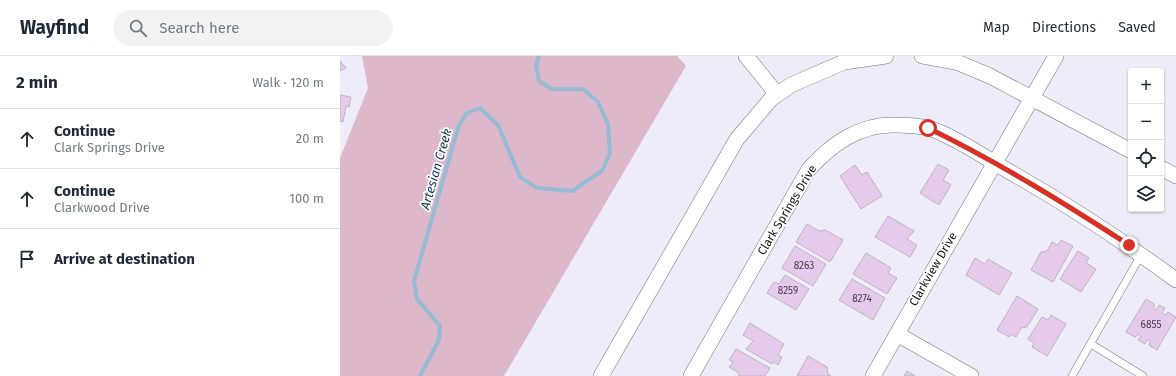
<!DOCTYPE html>
<meta charset="utf-8">
<style>
:root{--surface:#fff;--page:#f2f2f3;--text:#1f2937;--muted:#747a83;--line:#e0e1e3}
body{margin:0;font-family:"Fira Sans",sans-serif;background:var(--page);color:var(--text)}
.controls{position:absolute;right:12px;top:12px;display:grid;overflow:hidden;border-radius:4px;box-shadow:0 1px 3px #0004}
.controls button{width:36px;height:36px;display:grid;place-items:center;padding:0;border:0;border-bottom:1px solid var(--line);background:var(--surface);color:var(--text);font:20px sans-serif}
.stop{position:absolute;width:12px;height:12px;margin:-9px;border:3px solid #d93025;border-radius:50%;background:#fff}
.stop.end{background:#d93025;border-color:#fff;box-shadow:0 1px 4px #0008}
.list{margin:0;padding:0;list-style:none}
h2{display:flex;justify-content:space-between;align-items:center;height:52px;margin:0;padding:0 16px;font-size:17px}
h2 small{font-size:13px;font-weight:400;color:var(--muted)}
.list li{display:grid;grid-template-columns:26px 1fr auto;gap:12px;align-items:center;box-sizing:border-box;height:60px;padding:0 16px;border-top:1px solid var(--line)}
.list b{display:block;font-size:15px;white-space:nowrap}
.list p{margin:0;font-size:13px;white-space:nowrap;color:var(--muted)}
.list em{font-size:13px;font-style:normal;color:var(--muted)}
.icon{flex:none;width:22px;height:22px;fill:none;stroke:currentColor;stroke-width:2;stroke-linecap:round;stroke-linejoin:round}
.map{position:relative;flex:none;width:836px;height:320px;overflow:hidden}
header{display:flex;align-items:center;gap:24px;box-sizing:border-box;height:56px;padding:0 20px;background:var(--surface);border-bottom:1px solid var(--line)}
header strong{font-size:19px}
nav{display:flex;gap:22px;margin-inline-start:auto;font-size:14px}
.search{width:280px;height:36px;background:var(--page);display:flex;align-items:center;gap:10px;box-sizing:border-box;padding:0 14px;border-radius:22px;color:var(--muted);font-size:15px}
main{display:flex}
aside{flex:1;background:var(--surface)}
.map>svg:first-child{display:block}
.green{fill:#dcb8ca}
.lines{fill:none;stroke-linecap:round;stroke-linejoin:round}
.stream{stroke:#98bbd6;stroke-width:4}
.building{fill:#e6caeb;stroke:#bdb3bf}
.lane-casing{stroke:#75737f;stroke-width:8}
.street-casing{stroke:#75737f;stroke-width:16}
.lane{stroke:#fff;stroke-width:7}
.street{stroke:#fff;stroke-width:15}
.route{stroke:#d93025;stroke-width:5}
.labels{text-anchor:middle;dominant-baseline:central;stroke-width:3.5;stroke-linejoin:round;paint-order:stroke}
.number-label{font-size:10px;fill:#48414d}
.street-label{font-size:12px;fill:#141318;stroke:#fff}
.water-label{font-size:13px;font-style:italic;fill:#0e3955;stroke:#fff}
</style>
<header>
<strong>Wayfind</strong>
<div class="search"><svg class="icon" aria-label="search" viewBox="0 0 24 24"><circle cx="10" cy="10" r="6"/><path d="M15 15l6 6"/></svg>Search here</div>
<nav><a>Map</a><a>Directions</a><a>Saved</a></nav>
</header>
<main>
<aside>
<h2>2 min<small>Walk · 120 m</small></h2>
<ul class="list">
<li><svg class="icon" aria-label="ahead" viewBox="0 0 24 24"><path d="M12 20V5M6 11l6-6 6 6"/></svg><div><b>Continue</b><p>Clark Springs Drive</p></div><em>20 m</em></li>
<li><svg class="icon" aria-label="ahead" viewBox="0 0 24 24"><path d="M12 20V5M6 11l6-6 6 6"/></svg><div><b>Continue</b><p>Clarkwood Drive</p></div><em>100 m</em></li>
<li><svg class="icon" aria-label="arrive" viewBox="0 0 24 24"><path d="M6 21V4h12l-3 4 3 4H6"/></svg><div><b>Arrive at destination</b></div></li>
</ul>
</aside>
<div class="map">
<svg width="836" height="320" viewBox="0 0 836 320">
<rect width="100%" height="100%" fill="#efecfa"/>
<polygon class="green" points="22,0 337,0 346,10 164,320 0,320 0,102 28,32"/>
<g class="lines">
<polyline class="stream" points="80,320 99,284 100,270 77,243 74,225 119,69 127,57 140,52 158,69 180,121 197,132 232,135 262,115 270,97 268,68 258,46 243,33 212,33 199,25 196,9 199,0"/>
</g>
<g class="building">
<polygon points="0,5 6,12 0,15"/>
<polygon points="0,39 11,41 9,51 6,50 3,66 0,65"/>
<polygon points="598,108 609,114 603,124 611,129 599,149 580,137"/>
<polygon points="515,109 522,119 527,116 542,140 521,153 500,120"/>
<polygon points="548,160 574,175 567,183 577,189 570,201 535,181"/>
<polygon points="467,168 479,175 485,174 503,184 490,206 456,186"/>
<polygon points="721,184 733,190 713,226 691,214 701,196 707,195 712,186 718,189"/>
<polygon points="455,190 486,208 473,230 442,212"/>
<polygon points="738,195 749,202 746,207 756,213 741,236 720,223"/>
<polygon points="526,197 551,212 548,217 557,222 547,238 513,218"/>
<polygon points="635,202 645,208 648,203 672,217 659,239 626,219"/>
<polygon points="445,219 469,233 456,254 427,237 434,226 439,228"/>
<polygon points="512,223 545,242 533,264 499,244"/>
<polygon points="677,240 698,253 687,271 681,272 676,281 670,278 669,281 657,274"/>
<polygon points="806,243 814,248 814,253 816,254 819,249 825,252 822,257 825,259 828,256 836,261 817,294 809,289 810,285 808,283 805,288 798,284 801,280 799,278 795,281 786,276"/>
<polygon points="711,259 726,268 707,300 692,291 694,287 688,283 702,261 708,264"/>
<polygon points="410,267 444,288 438,299 442,301 438,309 434,306 432,308 406,293 413,285 403,279"/>
<polygon points="396,293 430,312 425,320 399,320 398,316 389,311 393,306 389,304"/>
<polygon points="468,300 487,311 488,318 491,320 457,320"/>
<polygon points="567,315 575,320 564,320"/>
</g>
<g class="lines">
<g class="lane-casing">
<g id="lane">
<polyline points="751,288 803,320"/>
<polyline points="732,320 801,199"/>
</g>
</g>
<g class="street-casing">
<g id="street">
<polyline points="406,0 437,38"/>
<polyline points="582,0 619,7 650,20 791,95"/>
<polyline points="821,112 836,120"/>
<polyline points="557,278 631,320"/>
<polyline points="261,320 397,83 431,43 451,29 504,6 546,0"/>
<path d="M351 320 469 113C492 88 519 68 555 69 565 69 578 70 588 72 610 78 643 100 663 112 724 146 780 183 836 224"/>
<polyline points="533,320 716,0"/>
</g>
</g>
<use href="#lane" class="lane"/>
<use href="#street" class="street"/>
</g>
<g class="lines">
<path class="route" d="M588 72C658 106 724 147 789 189"/>
</g>
<g class="labels">
<g class="number-label">
<text x="464" y="210">8263</text>
<text x="448" y="235">8259</text>
<text x="522" y="243">8274</text>
<text x="811" y="269">6855</text>
</g>
<g class="street-label">
<text transform="translate(447 154) rotate(-59)">Clark Springs Drive</text>
<text transform="translate(593 213) rotate(-60)">Clarkview Drive</text>
</g>
<g class="water-label">
<text transform="translate(96 113) rotate(-74)">Artesian Creek</text>
</g>
</g>
</svg>
<div class="controls">
<button>+</button>
<button>−</button>
<button><svg class="icon" aria-label="locate" viewBox="0 0 24 24"><circle cx="12" cy="12" r="6"/><path d="M12 2v4M12 18v4M2 12h4M18 12h4"/></svg></button>
<button><svg class="icon" aria-label="layers" viewBox="0 0 24 24"><path d="M12 4l9 5-9 5-9-5zM3 14l9 5 9-5"/></svg></button>
</div>
<div class="stop" style="left:588px;top:72px"></div>
<div class="stop end" style="left:789px;top:189px"></div>
</div>
</main>
